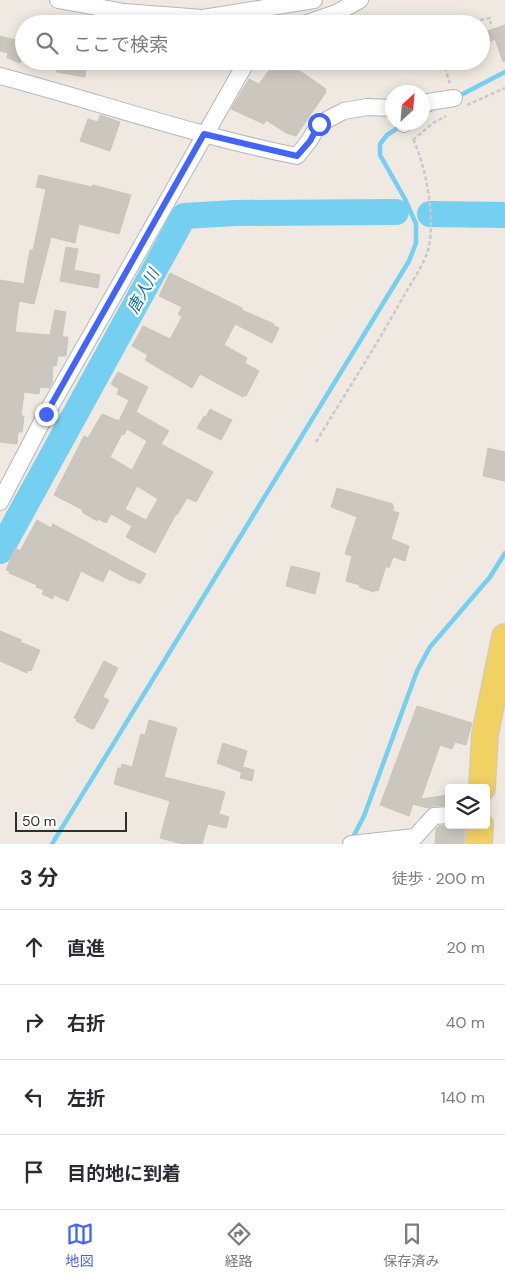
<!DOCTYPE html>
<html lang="ja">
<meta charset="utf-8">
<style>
:root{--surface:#fff;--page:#f2f2f3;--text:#2b2b33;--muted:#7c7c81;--line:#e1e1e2;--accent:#4264fb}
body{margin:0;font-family:"DM Sans","Noto Sans JP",sans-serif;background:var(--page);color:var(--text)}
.controls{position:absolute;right:15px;bottom:15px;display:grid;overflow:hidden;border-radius:5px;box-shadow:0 2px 12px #0003}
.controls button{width:45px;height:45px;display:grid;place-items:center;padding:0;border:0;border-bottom:1px solid var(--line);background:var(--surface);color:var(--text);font:25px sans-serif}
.compass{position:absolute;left:385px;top:85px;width:45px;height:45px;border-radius:50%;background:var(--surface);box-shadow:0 2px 12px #0003;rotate:26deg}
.scale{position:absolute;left:15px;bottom:12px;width:112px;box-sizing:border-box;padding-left:5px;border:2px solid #2e2e2e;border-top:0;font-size:14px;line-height:18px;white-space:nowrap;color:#2e2e2e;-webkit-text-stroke:4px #fff;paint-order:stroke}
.stop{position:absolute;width:15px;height:15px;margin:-11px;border:4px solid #4264fb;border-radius:50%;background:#fff}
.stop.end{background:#4264fb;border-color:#fff;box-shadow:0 1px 5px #0008}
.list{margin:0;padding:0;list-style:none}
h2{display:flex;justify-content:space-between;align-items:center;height:65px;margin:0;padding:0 20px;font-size:21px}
h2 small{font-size:16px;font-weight:400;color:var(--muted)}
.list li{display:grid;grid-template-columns:32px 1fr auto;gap:15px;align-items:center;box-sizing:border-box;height:75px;padding:0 20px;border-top:1px solid var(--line)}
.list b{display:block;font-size:19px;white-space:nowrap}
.list em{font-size:16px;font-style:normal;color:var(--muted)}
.icon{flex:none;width:28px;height:28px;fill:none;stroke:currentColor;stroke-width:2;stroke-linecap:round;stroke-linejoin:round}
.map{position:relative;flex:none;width:505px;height:844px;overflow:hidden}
.search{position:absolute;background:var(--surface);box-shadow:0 2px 12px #0003;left:15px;right:15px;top:15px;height:55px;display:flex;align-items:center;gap:12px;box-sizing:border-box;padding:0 18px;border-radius:28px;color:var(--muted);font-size:19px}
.sheet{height:365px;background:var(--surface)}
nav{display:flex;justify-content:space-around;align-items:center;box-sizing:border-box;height:70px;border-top:1px solid var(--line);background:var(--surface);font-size:14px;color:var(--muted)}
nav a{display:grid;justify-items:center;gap:2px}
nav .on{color:var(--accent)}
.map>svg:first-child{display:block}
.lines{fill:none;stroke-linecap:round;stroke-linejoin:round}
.stream{stroke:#75cff0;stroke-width:4.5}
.river{stroke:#75cff0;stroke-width:26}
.building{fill:#cbc7bf;stroke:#cbc5ba;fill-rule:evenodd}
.street-casing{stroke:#b4b7c1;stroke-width:18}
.primary-casing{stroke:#c9c9c9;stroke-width:28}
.path{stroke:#c9c9c9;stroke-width:2.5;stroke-dasharray:4 2.5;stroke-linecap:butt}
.street{stroke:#fff;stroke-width:16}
.primary{stroke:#f2d163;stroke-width:26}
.route{stroke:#4264fb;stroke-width:6}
.labels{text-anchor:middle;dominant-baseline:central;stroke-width:4.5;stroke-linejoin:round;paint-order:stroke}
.water-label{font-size:16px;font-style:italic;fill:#0d6fa3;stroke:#fff}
</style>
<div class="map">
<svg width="505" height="844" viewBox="0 0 505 844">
<rect width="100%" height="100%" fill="#efe9e1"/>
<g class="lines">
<g class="stream">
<polyline points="457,97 505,72"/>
<polyline points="422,114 434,108"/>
<polyline points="352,839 364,816 417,671 430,647 490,577 505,553"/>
<polyline points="52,844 409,261 416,243 416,224 405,199 380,155 380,144 387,135 401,126"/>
</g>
<g class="river">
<polyline points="430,214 505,215"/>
<polyline points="0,551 184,216 235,213 396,212"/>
</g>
</g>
<g class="building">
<polygon points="505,25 505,61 503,62 495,39 481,46 481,33"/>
<polygon points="0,36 24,42 24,59 22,59 20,63 7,58 8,53 0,51"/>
<polygon points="59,61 87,61 85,77 57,72"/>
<polygon points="270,69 300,71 326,89 325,91 326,92 296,136 286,133 266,120 264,124 231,109 249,79 259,84"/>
<polygon points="100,115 120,122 110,151 80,141 88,119 98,122"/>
<polygon points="39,175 92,187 93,185 131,195 119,234 79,224 75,243 51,237 34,304 19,301 15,332 50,335 55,310 66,312 62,337 68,337 66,356 58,356 56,366 53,365 52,383 49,388 40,387 39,394 24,392 21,416 24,416 22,432 18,432 17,444 0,442 0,280 24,284 30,250 33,250 46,189 36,187"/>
<polygon points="66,247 78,249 74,270 100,275 98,288 60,281"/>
<polygon points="170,273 242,308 242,310 274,324 274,326 279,328 272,343 235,324 224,345 247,358 245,363 259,371 246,396 244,395 243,397 237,394 200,374 192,388 145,360 148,355 132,346 143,326 170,339 182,317 178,314 182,307 159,296"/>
<path d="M118 372 148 387 136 412 169 431 161 444 213 472 196 502 187 498 177 515 176 514 155 553 126 537 132 526 111 514 106 523 98 519 97 521 82 512 83 510 54 495 84 436 88 438 102 414 119 421 129 400 117 394 119 389 111 384ZM127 429 147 441 132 470 110 457 122 434 124 435ZM137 486 158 499 146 520 125 509Z"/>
<polygon points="210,409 232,420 221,440 197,428 204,416 206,417"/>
<polygon points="488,448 505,452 505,481 483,476"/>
<polygon points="337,488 393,504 392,506 394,507 393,511 399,513 391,539 409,546 405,561 393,557 389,568 386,566 378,591 375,590 374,592 359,587 360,585 346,581 352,556 345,554 357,517 331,507"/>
<polygon points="37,520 51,528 53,524 146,574 140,584 132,580 131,581 109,569 103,582 81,571 68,601 54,595 53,599 42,594 44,590 36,587 37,585 9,573 10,571 6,570 15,548 20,551"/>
<polygon points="291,566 320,573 315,594 286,586"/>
<polygon points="0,631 22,640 20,642 40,650 31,671 28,670 27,673 0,661"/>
<polygon points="104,661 118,668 103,697 109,700 94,728 92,729 76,721 77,719 74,718"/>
<polygon points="417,706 472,723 466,745 455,742 452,749 440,745 421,799 449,795 449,805 433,806 428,808 413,804 409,816 380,805"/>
<polygon points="149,720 177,728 164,777 225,792 219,814 229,817 226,828 208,824 202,844 182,844 160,838 170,801 114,784 118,768 121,768 122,764 132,767 141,734 145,735"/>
<polygon points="223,743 247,751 241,772 217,763"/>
<polygon points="243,767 254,770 252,781 240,778"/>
<polygon points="465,825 464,844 435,844 436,829 439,826"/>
</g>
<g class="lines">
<g class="street-casing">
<g id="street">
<polyline points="58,0 124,12 203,18 314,0"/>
<polyline points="304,24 336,13 360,0"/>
<path d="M0 76C99 102 196 136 297 156L309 141 319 124 344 111 367 107 392 108"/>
<polyline points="422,103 454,98"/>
<polyline points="403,122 404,124"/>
<polyline points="0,502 46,414 247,61"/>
<polyline points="351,844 415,837 434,816 449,815"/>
</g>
</g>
<g class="primary-casing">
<g id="primary">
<polyline points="482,788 485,734 505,637"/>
<polyline points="479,844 480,825"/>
</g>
</g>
<g class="path">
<polyline points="461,24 490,18 491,24"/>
<polyline points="443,61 450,84"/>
<polyline points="467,105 505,88"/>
<polyline points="413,140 433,123 446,116"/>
<path d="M316 442C345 394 375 348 402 299 410 285 420 270 426 256 438 227 426 164 412 137"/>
</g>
<use href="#street" class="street"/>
<use href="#primary" class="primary"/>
</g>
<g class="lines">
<polyline class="route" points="46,414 204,134 297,156 310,141 319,124"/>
</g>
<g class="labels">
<g class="water-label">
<text transform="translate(143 291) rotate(-61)">唐人川</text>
</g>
</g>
</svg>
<div class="controls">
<button><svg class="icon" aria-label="layers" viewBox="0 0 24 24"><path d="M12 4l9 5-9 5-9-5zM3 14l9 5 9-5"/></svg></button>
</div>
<svg class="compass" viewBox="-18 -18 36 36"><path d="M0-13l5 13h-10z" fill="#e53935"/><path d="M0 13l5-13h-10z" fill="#7c7c81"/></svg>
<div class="scale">50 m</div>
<div class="stop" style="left:319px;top:124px"></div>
<div class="stop end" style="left:46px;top:414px"></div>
<div class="search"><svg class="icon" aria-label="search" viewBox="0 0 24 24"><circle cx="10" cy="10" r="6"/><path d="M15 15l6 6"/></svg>ここで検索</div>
</div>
<section class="sheet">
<h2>3 分<small>徒歩 · 200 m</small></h2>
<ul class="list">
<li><svg class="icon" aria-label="ahead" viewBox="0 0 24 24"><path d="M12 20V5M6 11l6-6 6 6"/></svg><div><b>直進</b></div><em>20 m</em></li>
<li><svg class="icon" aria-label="right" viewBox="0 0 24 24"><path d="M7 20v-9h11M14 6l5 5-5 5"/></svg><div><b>右折</b></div><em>40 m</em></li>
<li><svg class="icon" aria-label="left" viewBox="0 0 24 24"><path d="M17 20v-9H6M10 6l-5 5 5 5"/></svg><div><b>左折</b></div><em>140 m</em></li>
<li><svg class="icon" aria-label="arrive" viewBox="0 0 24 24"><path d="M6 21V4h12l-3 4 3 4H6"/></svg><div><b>目的地に到着</b></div></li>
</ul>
</section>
<nav>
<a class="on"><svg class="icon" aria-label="map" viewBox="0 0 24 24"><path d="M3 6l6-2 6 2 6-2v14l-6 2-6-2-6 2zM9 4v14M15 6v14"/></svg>地図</a>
<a><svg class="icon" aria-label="directions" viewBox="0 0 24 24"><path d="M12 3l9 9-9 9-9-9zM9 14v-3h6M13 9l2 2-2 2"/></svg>経路</a>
<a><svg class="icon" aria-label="saved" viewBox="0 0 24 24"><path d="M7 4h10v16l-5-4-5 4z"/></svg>保存済み</a>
</nav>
